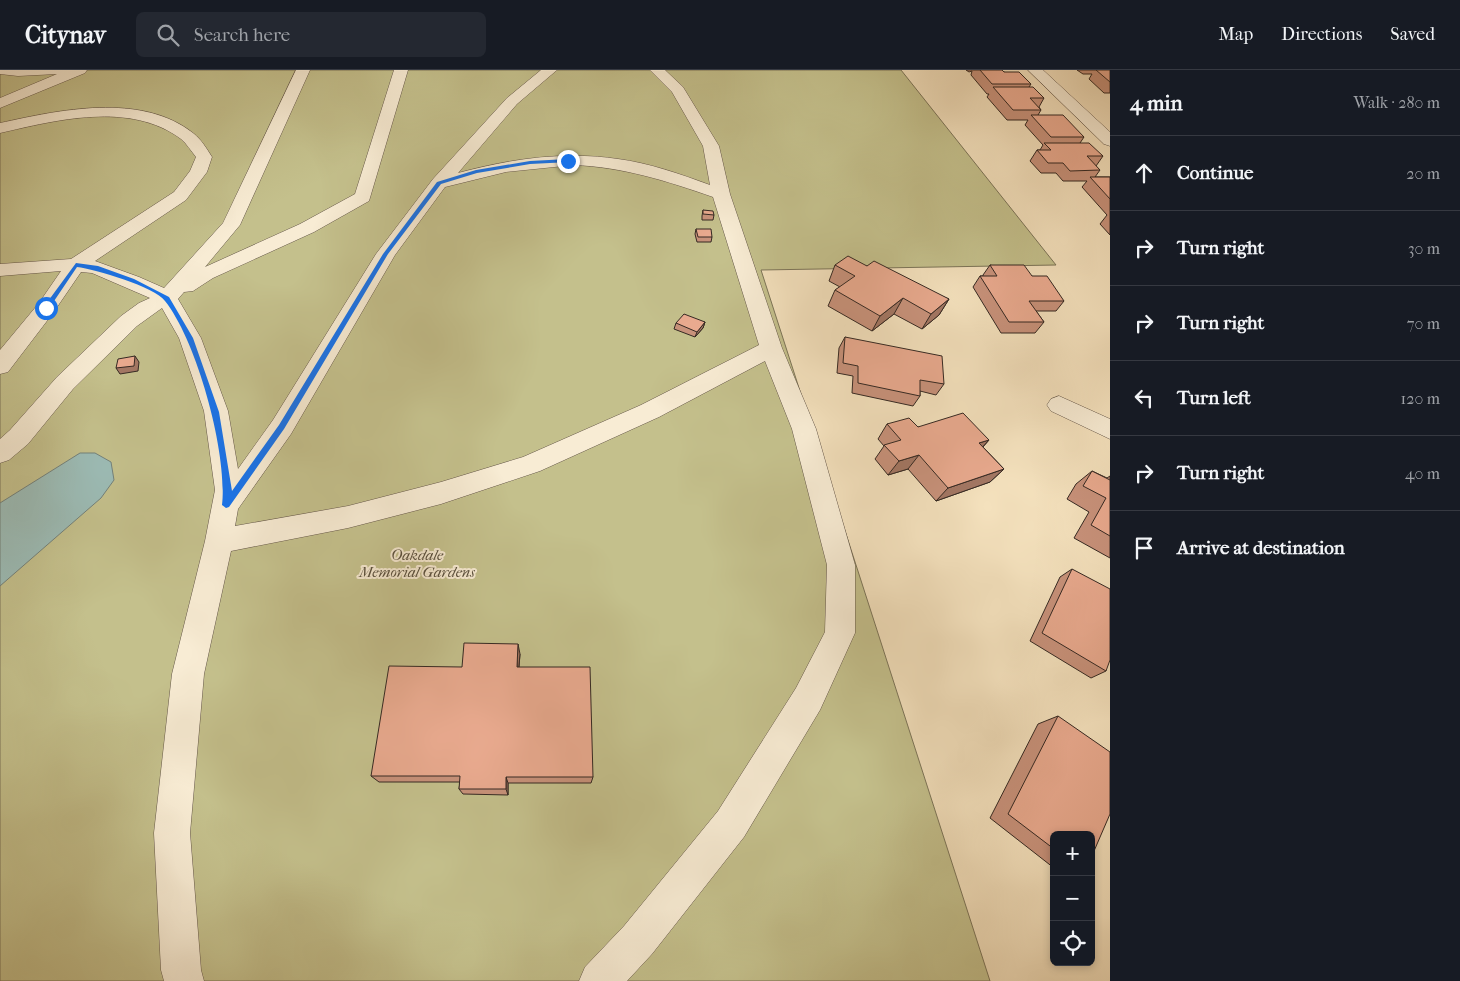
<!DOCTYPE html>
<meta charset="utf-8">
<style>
:root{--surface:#171b24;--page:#242831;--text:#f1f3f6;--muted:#9ea1a6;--line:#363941}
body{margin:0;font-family:"IM FELL French Canon",serif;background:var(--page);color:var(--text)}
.controls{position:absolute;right:15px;bottom:15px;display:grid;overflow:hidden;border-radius:8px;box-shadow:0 2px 8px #0003}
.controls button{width:45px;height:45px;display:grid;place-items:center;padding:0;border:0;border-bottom:1px solid var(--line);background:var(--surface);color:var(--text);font:25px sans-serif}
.stop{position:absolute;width:15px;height:15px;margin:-11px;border:4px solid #1a73e8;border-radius:50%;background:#fff}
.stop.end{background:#1a73e8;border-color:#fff;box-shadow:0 1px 5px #0008}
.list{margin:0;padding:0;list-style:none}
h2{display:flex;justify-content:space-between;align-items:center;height:65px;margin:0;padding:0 20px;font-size:21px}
h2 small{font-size:16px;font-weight:400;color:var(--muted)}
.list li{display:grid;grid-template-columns:32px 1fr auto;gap:15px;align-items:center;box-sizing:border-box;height:75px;padding:0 20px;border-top:1px solid var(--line)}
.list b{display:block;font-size:19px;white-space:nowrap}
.list em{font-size:16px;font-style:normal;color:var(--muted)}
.icon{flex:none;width:28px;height:28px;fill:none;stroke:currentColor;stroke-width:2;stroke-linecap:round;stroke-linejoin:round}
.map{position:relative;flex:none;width:1110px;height:911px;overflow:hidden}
header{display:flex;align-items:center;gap:30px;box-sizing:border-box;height:70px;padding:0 25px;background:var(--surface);border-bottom:1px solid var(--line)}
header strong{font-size:24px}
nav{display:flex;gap:28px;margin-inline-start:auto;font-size:18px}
.search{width:350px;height:45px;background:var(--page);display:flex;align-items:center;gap:12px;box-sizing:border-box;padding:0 18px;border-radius:8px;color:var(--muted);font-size:19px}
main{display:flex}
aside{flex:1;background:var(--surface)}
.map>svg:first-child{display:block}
.green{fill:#c4c08c;stroke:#7c7458}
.water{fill:#9cbcb6;stroke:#73817b}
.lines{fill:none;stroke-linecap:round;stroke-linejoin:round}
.minor-casing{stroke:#65574a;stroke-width:1}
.minor{fill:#f8ecd4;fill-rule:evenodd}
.wall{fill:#c8927b;stroke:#352923}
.shaded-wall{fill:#a37764;stroke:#352923}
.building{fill:#e9aa8f;stroke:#352923}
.route{fill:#1a73e8}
.labels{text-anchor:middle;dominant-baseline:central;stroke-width:4;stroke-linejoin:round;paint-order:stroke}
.park-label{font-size:15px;font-style:italic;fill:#594f3d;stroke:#f8ecd4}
</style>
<header>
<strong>Citynav</strong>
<div class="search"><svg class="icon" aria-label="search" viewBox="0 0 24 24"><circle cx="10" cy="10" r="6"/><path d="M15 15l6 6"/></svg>Search here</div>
<nav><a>Map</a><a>Directions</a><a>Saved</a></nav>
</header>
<main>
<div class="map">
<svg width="1110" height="911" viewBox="0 0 1110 911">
<rect width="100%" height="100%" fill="#f4e1bd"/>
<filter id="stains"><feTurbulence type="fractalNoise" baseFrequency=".004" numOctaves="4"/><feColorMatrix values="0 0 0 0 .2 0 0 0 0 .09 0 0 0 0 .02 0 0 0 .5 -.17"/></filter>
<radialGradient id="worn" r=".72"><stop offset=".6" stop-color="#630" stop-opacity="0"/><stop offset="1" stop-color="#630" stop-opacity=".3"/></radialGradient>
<polygon class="green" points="0,0 901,0 1056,195 761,200 990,911 0,911"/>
<polygon class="water" points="80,383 95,383 111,392 114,410 101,428 0,516 0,433"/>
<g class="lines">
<g class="minor-casing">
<g id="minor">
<polygon points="0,0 87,0 85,3 0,38 0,28 57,4 18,6 0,4"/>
<path d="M296 0H310L240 155 205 197 300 154 355 124 394 0H408L369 131 314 162 213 208 193 221 184 222 178 229 201 268 228 341 238 399 273 350 376 184 433 109 507 28 541 0H557L517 34 458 103C510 89 563 81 618 89 649 93 680 104 710 115L703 76 672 22 650 0H665L683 17 719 76 730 124 782 278 816 359 855 495V563L820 640 744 767 652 884 627 911H579L585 897 624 856 718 741 796 618 825 562 827 495 792 359 765 291 659 347 540 401 441 434 348 458 231 481 204 604 190 763 201 900 204 911H164L161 900 154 763 172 604 205 471 215 420 204 341 179 268 162 238 137 256 73 319 28 374 9 390 0 393V369L10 360 57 307 121 246 139 233 150 228 92 203 81 202 53 243 8 302 0 304V280L39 233 61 201 0 206V194L71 189 174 122 190 101 196 87C191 81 187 74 181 69 130 31 57 50 0 63V53C59 40 141 22 193 63 201 69 207 79 212 87L207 102 186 130 95 191 139 207 164 218 223 153ZM574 95C623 97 667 111 713 127L759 275 641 335 523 387 441 412 348 436 235 456 238 439 291 364 395 185 445 117 506 102Z"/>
<polygon points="1028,0 1043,0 1110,62 1110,76 1104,74"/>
<polygon points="1059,326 1110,349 1110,369 1051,341 1047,335 1051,329"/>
</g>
</g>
<use href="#minor" class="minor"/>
</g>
<g class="wall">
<polygon points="966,0 1002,0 1004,2 1031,14 1029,17 1044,28 1039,37 1041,40 1038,45 1084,67 1080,73 1103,86 1096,96 1100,100 1095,107 1110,107 1110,165 1100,154 1107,145 1082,117 1087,111 1063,111 1056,103 1041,103 1030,91 1037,80 1040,80 1043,75 1025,55 1028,50 1007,50 987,27 989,24 987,24 971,5 972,1 969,2"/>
<polygon points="1077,0 1110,0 1110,23 1104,23 1089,9 1092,4 1083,4"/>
<polygon points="703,140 714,145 713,150 702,150 702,146"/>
<polygon points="696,159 712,167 711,172 697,172 695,164"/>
<polygon points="835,195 867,196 949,229 939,245 922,259 894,244 872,261 828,236 835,220 840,217 829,211"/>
<polygon points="990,195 1032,206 1064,231 1056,241 1036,241 1044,252 1035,263 1001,263 973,217 980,206 983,206 983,205"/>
<polygon points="705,252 703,258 695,267 674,259 676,253"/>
<polygon points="845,267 944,314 936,325 920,321 920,326 913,336 852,323 853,306 837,303 839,278"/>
<polygon points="887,354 918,357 989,370 983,377 1004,399 990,412 936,431 908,399 888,405 875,389 884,376 878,369"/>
<polygon points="1092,401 1107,408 1110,406 1110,488 1074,468 1089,442 1067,429 1076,414"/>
<polygon points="1072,499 1106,601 1091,608 1030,571 1060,507"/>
<polygon points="520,584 519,597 593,707 591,713 508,713 508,725 463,724 459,719 460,712 379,712 371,706 462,597"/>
<polygon points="1058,646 1054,765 1054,798 990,748 1038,654"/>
</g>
<g class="shaded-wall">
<polygon points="903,228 894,244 872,261 880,246"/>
<polygon points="949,229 939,245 922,259 931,244"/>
<polygon points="705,252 703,258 695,267 697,262"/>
<polygon points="135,286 139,292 138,301 120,304 116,298"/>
<polygon points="989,370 976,384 979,373"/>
<polygon points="919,385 908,399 888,405 899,391"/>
<polygon points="1004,399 990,412 936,431 948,418"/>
<polygon points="518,574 520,584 518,606 517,597"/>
<polygon points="506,707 508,713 508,725 506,719"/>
</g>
<g class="building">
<polygon points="980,0 1002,0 1004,2 1019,2 1031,14 992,14"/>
<polygon points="1096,0 1110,0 1110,12"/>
<polygon points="993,17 1033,17 1044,28 1030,28 1041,40 1013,40"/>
<polygon points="1031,45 1063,45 1084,67 1051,67"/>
<polygon points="1044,73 1089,73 1103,86 1087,86 1100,100 1070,101 1063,93 1048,93 1037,80 1051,80"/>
<polygon points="1090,107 1110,107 1110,129"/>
<polygon points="703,140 713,141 714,145 703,144"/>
<polygon points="696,159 711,159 712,167 698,167"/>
<polygon points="848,186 867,196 874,191 949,229 931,244 903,228 880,246 835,220 855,206 835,195"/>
<polygon points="990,195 1024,195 1032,206 1047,206 1064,231 1029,231 1044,252 1009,252 980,206 997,206"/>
<polygon points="684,244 705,252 697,262 676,253"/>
<polygon points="845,267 942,286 944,314 920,310 920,326 858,313 858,296 843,293"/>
<polygon points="135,286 134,296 116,298 118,289"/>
<polygon points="963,343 989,370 979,373 1004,399 948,418 919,385 899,391 884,375 901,370 887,354 909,348 918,357"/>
<polygon points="1092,401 1110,410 1110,466 1091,455 1106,428 1083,416"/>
<polygon points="1072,499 1110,519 1110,590 1106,601 1042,563"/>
<polygon points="464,573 518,574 517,597 590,597 593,707 506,707 506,719 459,719 460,706 371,706 389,596 462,597"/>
<polygon points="1058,646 1110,682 1110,744 1091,788 1091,765 1054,765 1054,779 1008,744"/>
</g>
<path class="route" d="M568 89 570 92 530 94 477 103 441 114 388 184 284 359 229 437 226 438 222 435C228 384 197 271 165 231 155 217 95 199 77 197L48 240 43 238 76 193 98 196 134 209 169 227 193 268 219 342 232 421 279 355 383 184 437 112 476 100 530 91Z"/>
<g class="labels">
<g class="park-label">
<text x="417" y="485">Oakdale<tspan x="417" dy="17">Memorial Gardens</tspan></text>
</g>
</g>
<rect width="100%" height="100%" filter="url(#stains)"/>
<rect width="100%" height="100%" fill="url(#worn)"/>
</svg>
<div class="controls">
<button>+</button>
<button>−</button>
<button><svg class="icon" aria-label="locate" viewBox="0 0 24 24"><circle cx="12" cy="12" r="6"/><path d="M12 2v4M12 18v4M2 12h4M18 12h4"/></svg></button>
</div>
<div class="stop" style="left:46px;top:238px"></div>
<div class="stop end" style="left:568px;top:91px"></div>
</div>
<aside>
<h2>4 min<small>Walk · 280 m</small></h2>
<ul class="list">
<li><svg class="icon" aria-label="ahead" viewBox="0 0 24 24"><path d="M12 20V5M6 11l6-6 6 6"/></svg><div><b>Continue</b></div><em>20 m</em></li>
<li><svg class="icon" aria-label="right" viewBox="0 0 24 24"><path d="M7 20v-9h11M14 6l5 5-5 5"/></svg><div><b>Turn right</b></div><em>30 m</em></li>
<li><svg class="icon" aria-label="right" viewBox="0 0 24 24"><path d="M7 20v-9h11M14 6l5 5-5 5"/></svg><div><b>Turn right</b></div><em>70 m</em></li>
<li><svg class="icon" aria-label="left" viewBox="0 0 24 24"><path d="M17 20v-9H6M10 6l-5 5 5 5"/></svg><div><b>Turn left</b></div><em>120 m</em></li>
<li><svg class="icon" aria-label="right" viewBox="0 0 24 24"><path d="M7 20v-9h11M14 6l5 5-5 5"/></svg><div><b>Turn right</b></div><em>40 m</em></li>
<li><svg class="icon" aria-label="arrive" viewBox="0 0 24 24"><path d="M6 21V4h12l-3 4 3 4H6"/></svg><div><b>Arrive at destination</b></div></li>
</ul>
</aside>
</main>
